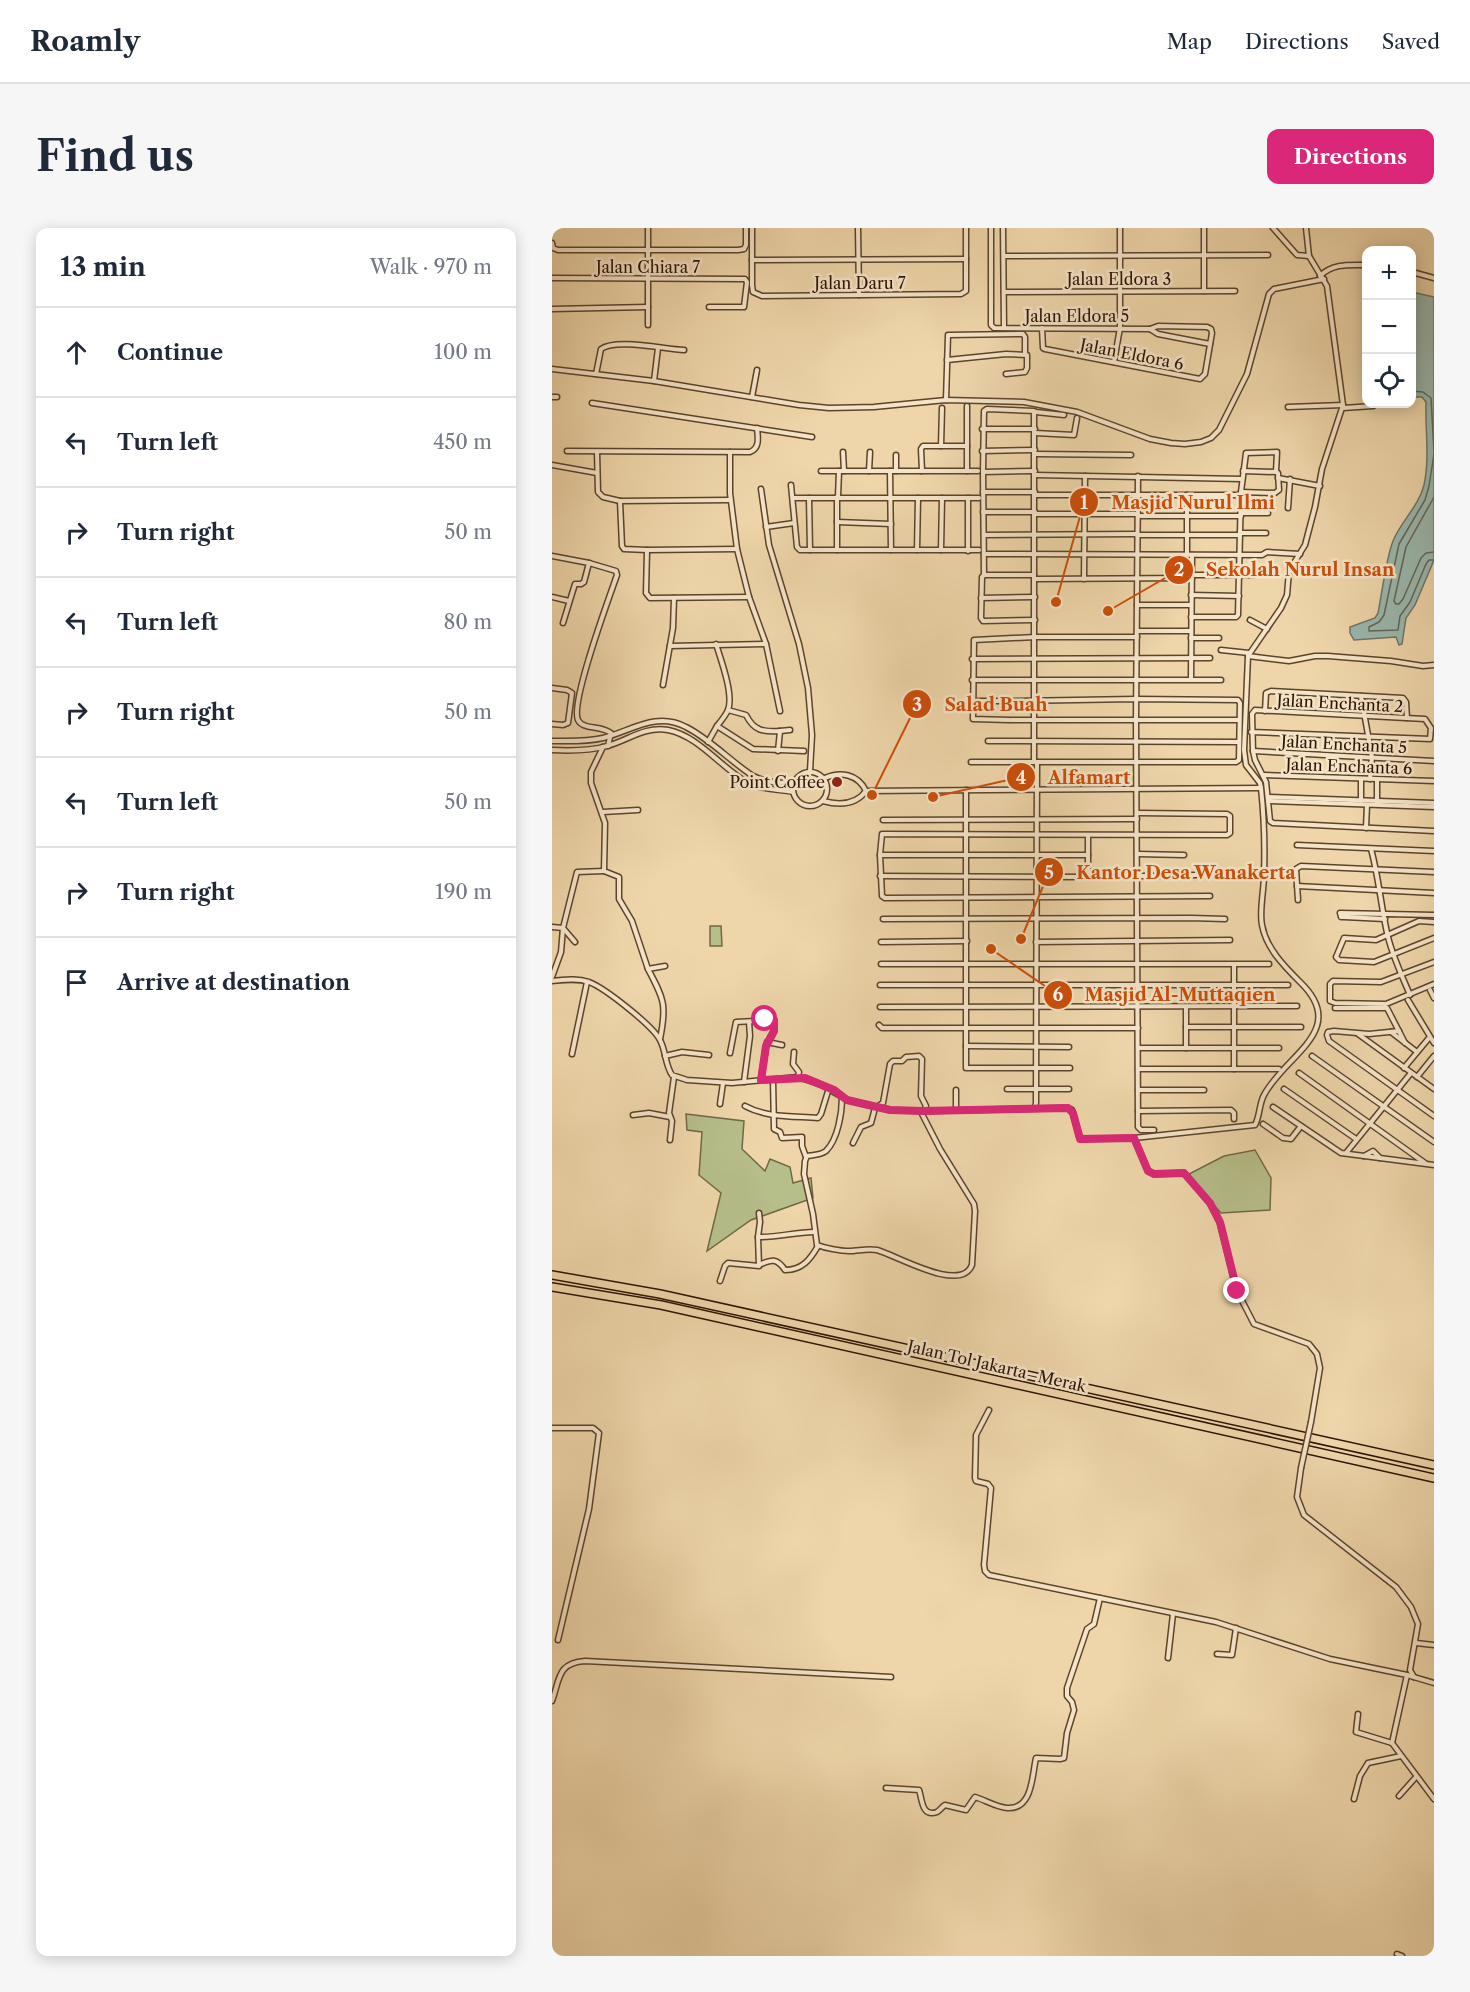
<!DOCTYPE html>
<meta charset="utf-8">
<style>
:root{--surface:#fff;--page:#f6f6f7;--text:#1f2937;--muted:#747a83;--line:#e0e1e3;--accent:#db2777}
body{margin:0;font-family:"Libre Caslon Text",serif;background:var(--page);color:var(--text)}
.controls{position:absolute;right:18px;top:18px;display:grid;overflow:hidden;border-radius:12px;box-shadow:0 3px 15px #0003}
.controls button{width:54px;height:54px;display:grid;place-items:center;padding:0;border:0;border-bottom:2px solid var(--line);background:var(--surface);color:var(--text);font:30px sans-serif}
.stop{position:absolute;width:18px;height:18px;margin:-14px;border:4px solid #db2777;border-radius:50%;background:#fff}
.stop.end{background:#db2777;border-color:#fff;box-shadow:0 2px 6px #0008}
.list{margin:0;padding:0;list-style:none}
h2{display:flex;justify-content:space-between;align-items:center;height:78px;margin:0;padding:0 24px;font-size:26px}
h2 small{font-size:20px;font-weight:400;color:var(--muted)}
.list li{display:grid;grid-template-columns:39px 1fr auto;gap:18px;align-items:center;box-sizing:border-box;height:90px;padding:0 24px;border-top:2px solid var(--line)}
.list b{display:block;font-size:22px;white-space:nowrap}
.list em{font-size:20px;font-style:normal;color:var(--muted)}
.icon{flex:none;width:33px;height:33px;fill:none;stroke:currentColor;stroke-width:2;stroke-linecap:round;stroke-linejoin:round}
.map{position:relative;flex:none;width:882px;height:1728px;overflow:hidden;border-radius:12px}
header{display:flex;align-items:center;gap:36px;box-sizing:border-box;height:84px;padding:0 30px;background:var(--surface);border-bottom:2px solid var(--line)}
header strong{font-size:28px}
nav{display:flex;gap:33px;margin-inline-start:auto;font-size:21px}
.intro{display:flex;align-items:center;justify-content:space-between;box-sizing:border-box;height:144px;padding:0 36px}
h1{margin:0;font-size:42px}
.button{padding:15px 27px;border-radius:12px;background:var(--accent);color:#fff;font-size:21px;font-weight:700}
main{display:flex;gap:36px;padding:0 36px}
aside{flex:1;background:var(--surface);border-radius:12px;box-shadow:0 3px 15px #0003}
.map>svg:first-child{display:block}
.green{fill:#b6be8a;stroke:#716845;stroke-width:1.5}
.water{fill:#9ab8af;stroke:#6e7669;stroke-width:1.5}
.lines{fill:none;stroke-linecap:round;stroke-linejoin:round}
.shore{stroke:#636658;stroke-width:1.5}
.street-casing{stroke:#5c442a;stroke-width:7}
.highway-casing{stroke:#2c1300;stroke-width:10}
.street{stroke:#f4e4c8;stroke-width:4}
.highway{stroke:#eed6aa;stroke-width:7}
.street-bridge-casing{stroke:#5c442a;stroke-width:7;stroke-linecap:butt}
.street-bridge{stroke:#f4e4c8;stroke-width:4}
.route{stroke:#db2777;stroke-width:8}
.poi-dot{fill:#8f2418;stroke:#f4e4c8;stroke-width:2}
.labels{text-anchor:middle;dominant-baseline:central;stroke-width:5;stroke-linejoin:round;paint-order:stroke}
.street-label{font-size:16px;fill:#2c1300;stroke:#f4e4c8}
.poi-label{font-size:16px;fill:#2c1300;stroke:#f4e4c8;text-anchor:end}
.leader{fill:none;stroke:#cc4e0a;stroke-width:2}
.callout-dot{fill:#cc4e0a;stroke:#f4e4c8;stroke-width:2}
.mark-label{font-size:18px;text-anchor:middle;font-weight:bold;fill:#fff}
.callout-label{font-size:18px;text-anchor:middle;font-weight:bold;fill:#cc4e0a;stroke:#f4e4c8;stroke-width:5;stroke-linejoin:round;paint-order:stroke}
</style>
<header>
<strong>Roamly</strong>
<nav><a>Map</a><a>Directions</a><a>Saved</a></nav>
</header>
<div class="intro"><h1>Find us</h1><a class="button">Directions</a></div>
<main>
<aside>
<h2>13 min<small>Walk · 970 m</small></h2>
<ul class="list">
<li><svg class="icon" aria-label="ahead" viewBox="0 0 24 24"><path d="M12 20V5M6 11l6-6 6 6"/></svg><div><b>Continue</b></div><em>100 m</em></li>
<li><svg class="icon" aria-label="left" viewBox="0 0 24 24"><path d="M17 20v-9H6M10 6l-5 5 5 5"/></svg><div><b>Turn left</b></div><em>450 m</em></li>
<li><svg class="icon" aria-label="right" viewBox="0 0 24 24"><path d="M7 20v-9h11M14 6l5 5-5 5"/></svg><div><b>Turn right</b></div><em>50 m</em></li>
<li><svg class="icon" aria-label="left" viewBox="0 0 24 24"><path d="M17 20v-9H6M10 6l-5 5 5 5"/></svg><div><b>Turn left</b></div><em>80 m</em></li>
<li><svg class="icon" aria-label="right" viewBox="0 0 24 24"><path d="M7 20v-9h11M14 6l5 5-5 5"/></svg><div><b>Turn right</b></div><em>50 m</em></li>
<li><svg class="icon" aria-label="left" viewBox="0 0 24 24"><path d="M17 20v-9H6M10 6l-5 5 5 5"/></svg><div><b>Turn left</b></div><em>50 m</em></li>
<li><svg class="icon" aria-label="right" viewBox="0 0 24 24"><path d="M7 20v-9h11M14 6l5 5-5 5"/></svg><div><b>Turn right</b></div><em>190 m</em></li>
<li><svg class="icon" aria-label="arrive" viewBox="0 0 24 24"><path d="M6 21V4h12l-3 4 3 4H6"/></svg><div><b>Arrive at destination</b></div></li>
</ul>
</aside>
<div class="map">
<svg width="882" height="1728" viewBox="0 0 882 1728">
<rect width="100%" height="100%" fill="#eed6aa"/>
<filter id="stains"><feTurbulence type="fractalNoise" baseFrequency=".00333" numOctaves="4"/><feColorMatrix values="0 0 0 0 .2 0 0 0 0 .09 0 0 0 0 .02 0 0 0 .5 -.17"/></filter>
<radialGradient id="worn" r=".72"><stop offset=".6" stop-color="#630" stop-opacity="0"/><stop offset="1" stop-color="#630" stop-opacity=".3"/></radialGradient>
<g class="green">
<polygon points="158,698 169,698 170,718 158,718"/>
<polygon points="134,886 192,893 190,921 213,943 218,931 238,939 241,955 259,950 261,970 199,992 155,1023 169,965 147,947 150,904 135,902"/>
<polygon points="703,922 719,950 718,982 669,985 653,967 637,946 672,928"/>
</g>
<path class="water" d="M860 64 882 69V332L863 377 854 390 850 416 847 417 844 409 802 412 798 405V399L823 390 826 385C830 365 834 331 841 313 849 293 867 278 872 257 878 229 873 202 874 174L870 169H860Z"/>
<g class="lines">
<g class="shore">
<polyline points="860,163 871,164 879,170 882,224"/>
<polyline points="882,226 877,258 873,272 847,316 832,387 827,394 817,399 817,403 846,402 848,388 858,374 874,336 877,332 882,332"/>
<polyline points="882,269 854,319 842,373 844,376 847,376 851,371 869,330 874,325 882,324"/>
</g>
<g class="street-casing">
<g id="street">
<polyline points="96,0 96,97"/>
<polyline points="200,0 200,57 201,64 210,68 409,66 414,63 414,0"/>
<polyline points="306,0 307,67"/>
<polyline points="439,0 439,97 442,100 598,101 606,98 655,99 659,101 660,105 653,146 648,151 493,121 491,120 490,100"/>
<polyline points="451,0 452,100"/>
<polyline points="652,0 652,63"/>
<polyline points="721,0 745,27 757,28"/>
<polyline points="0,15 1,20 6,22 186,22 192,21 194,17 194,0"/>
<polyline points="452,28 716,27"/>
<polyline points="200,32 414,31"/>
<polyline points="860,44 882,50"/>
<path d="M768 48C781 35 797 37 814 37"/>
<polyline points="0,50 193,51 195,54 192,79 157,79"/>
<polyline points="452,64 683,63"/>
<polyline points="0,81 96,79"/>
<polyline points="598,101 606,106 658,116"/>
<polyline points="395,132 454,126 475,127 475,140 473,144 454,146"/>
<polyline points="562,134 568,100 568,0"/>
<polyline points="0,141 102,153 247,177 277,180 322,179 394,172 472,174 525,184 598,211 619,215 633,216 649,214 659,210 667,202 695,146 717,66 722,61 772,51"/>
<path d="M44 146 49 121C64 110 111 121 132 122"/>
<polyline points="102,153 106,120"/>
<polyline points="0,169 5,169"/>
<polyline points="200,169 205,142"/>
<polyline points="394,172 396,107 471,106 473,109 473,126"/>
<polyline points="40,175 260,209"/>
<polyline points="415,178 415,243"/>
<polyline points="736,179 791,177"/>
<polyline points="791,180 821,178"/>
<polyline points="484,184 512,187"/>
<polyline points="430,201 483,201"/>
<polyline points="483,205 522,207 525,190"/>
<polyline points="389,218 390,180"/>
<path d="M15 223 198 224C208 220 206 210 205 200"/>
<polyline points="430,223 483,222"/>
<polyline points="45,224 46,264 51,269 68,273 178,272"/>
<polyline points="178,224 178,265 185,321 197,369 214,416 228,483"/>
<polyline points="291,224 292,243"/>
<polyline points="483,226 579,227"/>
<polyline points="344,227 344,243"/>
<polyline points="0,237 45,245"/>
<polyline points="269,243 426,243"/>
<polyline points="317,243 318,224"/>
<polyline points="338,243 339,322"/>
<polyline points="370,243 369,221 371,218 415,218"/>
<polyline points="431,244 432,183 435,181 482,183 482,534"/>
<polyline points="483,247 690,251"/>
<polyline points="586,248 584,492 586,899 589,902 602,902"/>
<polyline points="726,250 768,258"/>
<polyline points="239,257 245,319 248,322 427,322"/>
<polyline points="209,261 217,317 247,416 256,460 260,507 258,543"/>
<polyline points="431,264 483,264"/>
<polyline points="689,264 723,265 727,262 726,245 724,244 691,243"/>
<polyline points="483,267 689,267"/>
<polyline points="285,269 285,322"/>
<polyline points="286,269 287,243"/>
<polyline points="241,270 427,270"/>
<polyline points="257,270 258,322"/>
<polyline points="416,270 416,323"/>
<polyline points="68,273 70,318 72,321 95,322 185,321"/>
<polyline points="736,280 738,251"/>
<polyline points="431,284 483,284"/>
<polyline points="689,285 716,285"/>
<polyline points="483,286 586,286"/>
<polyline points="586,288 689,288"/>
<polyline points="285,294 339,296"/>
<polyline points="214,299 242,295"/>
<polyline points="688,305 714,305"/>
<polyline points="432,307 585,306"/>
<polyline points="585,307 688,307"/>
<polyline points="95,322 94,365 98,370 197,369"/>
<polyline points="365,322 366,270"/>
<polyline points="389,322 390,270"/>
<polyline points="432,326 710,327 715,324 748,326"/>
<polyline points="635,327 635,267"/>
<path d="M0 328 37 335 64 343 65 347C57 370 18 475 26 492 31 502 48 497 59 505L56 518"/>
<polyline points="432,347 482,347"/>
<polyline points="640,347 702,347"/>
<polyline points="483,351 640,350"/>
<polyline points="532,351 533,248"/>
<polyline points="639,367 687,368"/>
<polyline points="0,369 17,373"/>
<polyline points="429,370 483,369"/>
<polyline points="585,377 639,377"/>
<polyline points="639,389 684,389 686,387 689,264 694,225 725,224 724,244"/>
<polyline points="483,392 431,393 429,390 430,349 432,347 431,244 483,243"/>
<polyline points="698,392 715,401"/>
<polyline points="11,395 23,356 29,356 32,354 37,335"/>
<polyline points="585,403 639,403"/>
<polyline points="639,410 667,410"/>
<path d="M164 416C169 432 182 467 176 482 174 487 169 493 165 498L201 521 252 523"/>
<polyline points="118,418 214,416"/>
<polyline points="669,422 697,425"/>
<polyline points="696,428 737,433 763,428 776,428 839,433 871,438 882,437"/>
<polyline points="420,431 658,430"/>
<polyline points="639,451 640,327"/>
<polyline points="420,452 669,452"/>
<polyline points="111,457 121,400 122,370"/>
<polyline points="0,460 15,462 20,465 16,495 11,497 0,496"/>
<polyline points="809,468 820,529 818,551"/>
<polyline points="420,473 457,473"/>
<path d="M176 482 194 487C202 503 211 504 228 503L226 523"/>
<polyline points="713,483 714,465 719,463 851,470 854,474 855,490"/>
<polyline points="457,492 421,491 422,412 483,409 585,409"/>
<polyline points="459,492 687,492"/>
<polyline points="228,503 238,502"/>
<polyline points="699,504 878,511 879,500 873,491 703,482 700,486 701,523 703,532 714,554 718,593 721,595 882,603"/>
<path d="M0 513C17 513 34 514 51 510 79 503 104 483 134 499 158 511 178 533 201 548 214 554 228 557 243 553"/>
<polyline points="436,513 687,514"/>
<polyline points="156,514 165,498"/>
<polyline points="51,519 39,544 39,555 53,595 52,643 67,649 67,671 80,693 96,741 113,738"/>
<path d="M0 522C18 523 37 523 55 518 77 512 92 498 116 502 147 508 169 540 196 555 210 562 226 561 241 564"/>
<polyline points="701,523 882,533"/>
<polyline points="419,534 684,534 687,532 688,475 686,472 583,471 459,473"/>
<circle cx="258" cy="561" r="17"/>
<polyline points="711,547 882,553"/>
<path d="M273 550C288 543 306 546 314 563"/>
<polyline points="414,562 414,840 518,840"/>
<polyline points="716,569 882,575"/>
<path d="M271 573C286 577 303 578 314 563L709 560"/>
<polyline points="717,573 882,579"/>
<polyline points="809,573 809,551"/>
<polyline points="825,574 825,551"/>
<polyline points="51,584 86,582"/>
<polyline points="585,585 675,586 678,588 678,605 675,607 330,606 328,627 330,668 333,670 658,668"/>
<polyline points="331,592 585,591"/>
<polyline points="814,600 815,577"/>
<polyline points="745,617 882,623"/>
<path d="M819 621C827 650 829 680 836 709 841 729 850 748 858 767"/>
<polyline points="586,626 632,627"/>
<polyline points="328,627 536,627"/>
<polyline points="328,648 536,649 644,647"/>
<polyline points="536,649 536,607"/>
<polyline points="745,658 882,665"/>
<polyline points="746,672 744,641 749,638 882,644"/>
<polyline points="331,691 639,690 673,691"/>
<polyline points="833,691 792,689 789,689 788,685 882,687"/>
<polyline points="882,694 867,693 824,712 792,710 784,729 787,732 822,734 882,710"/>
<polyline points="0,699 11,700 25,644 52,643"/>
<polyline points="11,700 23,714"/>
<polyline points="329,714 415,713"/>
<polyline points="484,714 678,712"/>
<polyline points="882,734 829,754 781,753 778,756 778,773 783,775 834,776 882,756"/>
<polyline points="329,736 717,736"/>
<polyline points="682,737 682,841"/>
<path d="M96 741C112 771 115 777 108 811"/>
<polyline points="0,749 9,724 11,700"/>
<path d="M0 753C12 752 25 750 37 754 53 760 101 798 108 812 114 823 113 837 120 847L135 852 180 855 246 849 270 857 295 872 338 882 371 883 516 880 520 882 527 908 530 911 582 910 703 897C708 888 707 876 712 867 733 827 798 802 748 754 732 738 714 720 710 697 707 684 712 662 712 647 713 618 712 588 709 560L708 555 694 537 692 522 696 428 729 380 735 367 737 343 753 317 763 279 770 241 791 177 775 58 757 28 754 0"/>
<polyline points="328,757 736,757"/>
<polyline points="878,762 882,770"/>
<polyline points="856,772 882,815"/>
<polyline points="328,779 745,778"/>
<polyline points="634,779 634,820"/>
<polyline points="783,780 835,780 853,815"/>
<polyline points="327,797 330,800 586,800"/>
<polyline points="634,799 749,799"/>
<polyline points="847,803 817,806 782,803 776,804 775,807 777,813 882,888"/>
<polyline points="839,804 865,824"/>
<polyline points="806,806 882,861"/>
<polyline points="215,814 230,817"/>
<polyline points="414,818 517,819"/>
<polyline points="586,820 727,820"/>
<polyline points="242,824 241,836 247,844 246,849"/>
<polyline points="178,825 184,794 222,792 222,803 214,818 209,852"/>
<polyline points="20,826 35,754"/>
<polyline points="113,828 130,824 157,827"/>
<polyline points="760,828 882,914"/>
<polyline points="852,840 877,810"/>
<polyline points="586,841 727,841"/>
<polyline points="747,845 873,935"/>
<polyline points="865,849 882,828"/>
<polyline points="221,852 222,901 228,904 230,910 250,909 250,918 254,929"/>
<polyline points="192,854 198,808 197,794"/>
<polyline points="455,861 517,861"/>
<polyline points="732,861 804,911"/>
<polyline points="586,862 652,862"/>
<path d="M290 869C290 885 286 911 274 923 269 927 261 927 255 928L253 933 252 946 261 986 265 1017C273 1020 288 1023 297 1023 306 1023 316 1020 325 1022 344 1027 409 1066 420 1037L423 983 422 976 388 921 369 884"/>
<polyline points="168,876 171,855"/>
<path d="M193 878C215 890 242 888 266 890L269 886 277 860"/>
<polyline points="483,879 484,875 485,534"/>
<polyline points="721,879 789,925 882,937"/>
<polyline points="404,882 404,862"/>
<polyline points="586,883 679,882 682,885 682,891"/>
<polyline points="81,887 97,885 118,889"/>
<polyline points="711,896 731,910 739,911 749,898"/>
<polyline points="582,910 596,943 602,946 632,945 658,975 668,995 685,1063 702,1096 757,1116 765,1126 768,1140 759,1194"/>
<polyline points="118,912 120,893 117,885 122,849"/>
<polyline points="301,915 309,899 319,895 323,880 331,875 338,836 341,833 350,833 354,829 367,828 370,831 369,868 374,878 372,882"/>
<polyline points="794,925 859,845"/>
<polyline points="812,928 821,923 828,930"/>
<polyline points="206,1009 208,994 207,985"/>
<path d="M207 1037C220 1031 225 1030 233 1042 250 1042 258 1032 266 1018"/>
<path d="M168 1053 173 1038 176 1035 207 1038 206 1009C224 1010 243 1004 262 1004"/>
<polyline points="437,1182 424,1207 423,1250 424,1253 436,1256 439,1260 432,1337 433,1343 437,1347 664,1394 778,1431 855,1447"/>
<polyline points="0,1200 41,1200 47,1205 37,1281 6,1412"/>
<polyline points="749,1240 745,1269 752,1287 844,1359 859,1379 866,1396 858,1442 862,1449"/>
<polyline points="864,1415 882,1417"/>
<polyline points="665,1426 680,1427 684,1400"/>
<polyline points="616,1430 621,1386"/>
<polyline points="882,1455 855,1447 840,1515 882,1571"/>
<path d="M0 1473C8 1451 5 1435 33 1433L339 1449"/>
<polyline points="806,1486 804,1504 840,1515"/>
<path d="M334 1560 367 1562C370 1569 369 1590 385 1584 388 1582 390 1579 393 1577L414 1582 423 1569C433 1572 444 1579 455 1580 481 1582 480 1547 484 1530L508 1531 512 1530 515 1505 522 1482 520 1474 515 1468V1460L535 1401 542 1396 548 1370"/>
<polyline points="847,1568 864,1549"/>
<polyline points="802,1571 808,1548 816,1535 849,1528"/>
<polyline points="845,1726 850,1728"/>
</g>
</g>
<g class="highway-casing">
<g id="highway">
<polyline points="0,1047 108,1066 882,1237"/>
<polyline points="0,1059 109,1077 882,1250"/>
</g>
</g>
<use href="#street" class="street"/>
<use href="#highway" class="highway"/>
<g class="street-bridge-casing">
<polyline id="street-bridge" points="749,1240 759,1194"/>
</g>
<use href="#street-bridge" class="street-bridge"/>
</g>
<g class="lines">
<polyline class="route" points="213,791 222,792 222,803 214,818 209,852 253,850 282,862 295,872 338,882 371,883 516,880 521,885 528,911 582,910 596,943 602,946 632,945 658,975 668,994 685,1063"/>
</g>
<circle class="poi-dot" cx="285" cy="554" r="6"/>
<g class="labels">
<g class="street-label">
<text x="96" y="39">Jalan Chiara 7</text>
<text x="567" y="51">Jalan Eldora 3</text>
<text x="308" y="55">Jalan Daru 7</text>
<text x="525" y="88">Jalan Eldora 5</text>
<text transform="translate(580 126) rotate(11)">Jalan Eldora 6</text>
<text transform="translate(788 475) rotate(3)">Jalan Enchanta 2</text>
<text transform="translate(792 516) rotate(3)">Jalan Enchanta 5</text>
<text transform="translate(797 538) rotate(2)">Jalan Enchanta 6</text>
<text transform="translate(445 1138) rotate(13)">Jalan Tol Jakarta–Merak</text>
</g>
<g class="poi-label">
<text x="273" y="554">Point Coffee</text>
</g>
</g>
<path class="leader" d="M504 374L532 274M556 383L627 342M320 567L365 476M381 569L469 549M469 711L497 644M439 721L506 767"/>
<g class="callout-dot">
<circle cx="504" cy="374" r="6"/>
<circle cx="556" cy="383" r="6"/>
<circle cx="320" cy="567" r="6"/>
<circle cx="381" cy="569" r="6"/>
<circle cx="469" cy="711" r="6"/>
<circle cx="439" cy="721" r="6"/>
<circle cx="532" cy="274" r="15"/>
<circle cx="627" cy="342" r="15"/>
<circle cx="365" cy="476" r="15"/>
<circle cx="469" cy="549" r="15"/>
<circle cx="497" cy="644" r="15"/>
<circle cx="506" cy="767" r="15"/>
</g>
<g class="mark-label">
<text x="532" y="281">1</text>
<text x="627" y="348">2</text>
<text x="365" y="483">3</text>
<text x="469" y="556">4</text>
<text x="497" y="651">5</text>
<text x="506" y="773">6</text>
</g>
<g class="callout-label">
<text x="641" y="281">Masjid Nurul Ilmi</text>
<text x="748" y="348">Sekolah Nurul Insan</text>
<text x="444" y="483">Salad Buah</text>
<text x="537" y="556">Alfamart</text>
<text x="634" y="651">Kantor Desa Wanakerta</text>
<text x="628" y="773">Masjid Al-Muttaqien</text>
</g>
<rect width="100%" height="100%" filter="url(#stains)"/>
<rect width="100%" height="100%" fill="url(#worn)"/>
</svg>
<div class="controls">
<button>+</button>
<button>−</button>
<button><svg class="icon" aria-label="locate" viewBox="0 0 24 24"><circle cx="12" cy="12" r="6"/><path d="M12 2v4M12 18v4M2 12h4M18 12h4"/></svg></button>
</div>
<div class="stop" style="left:213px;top:791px"></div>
<div class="stop end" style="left:685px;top:1063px"></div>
</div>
</main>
